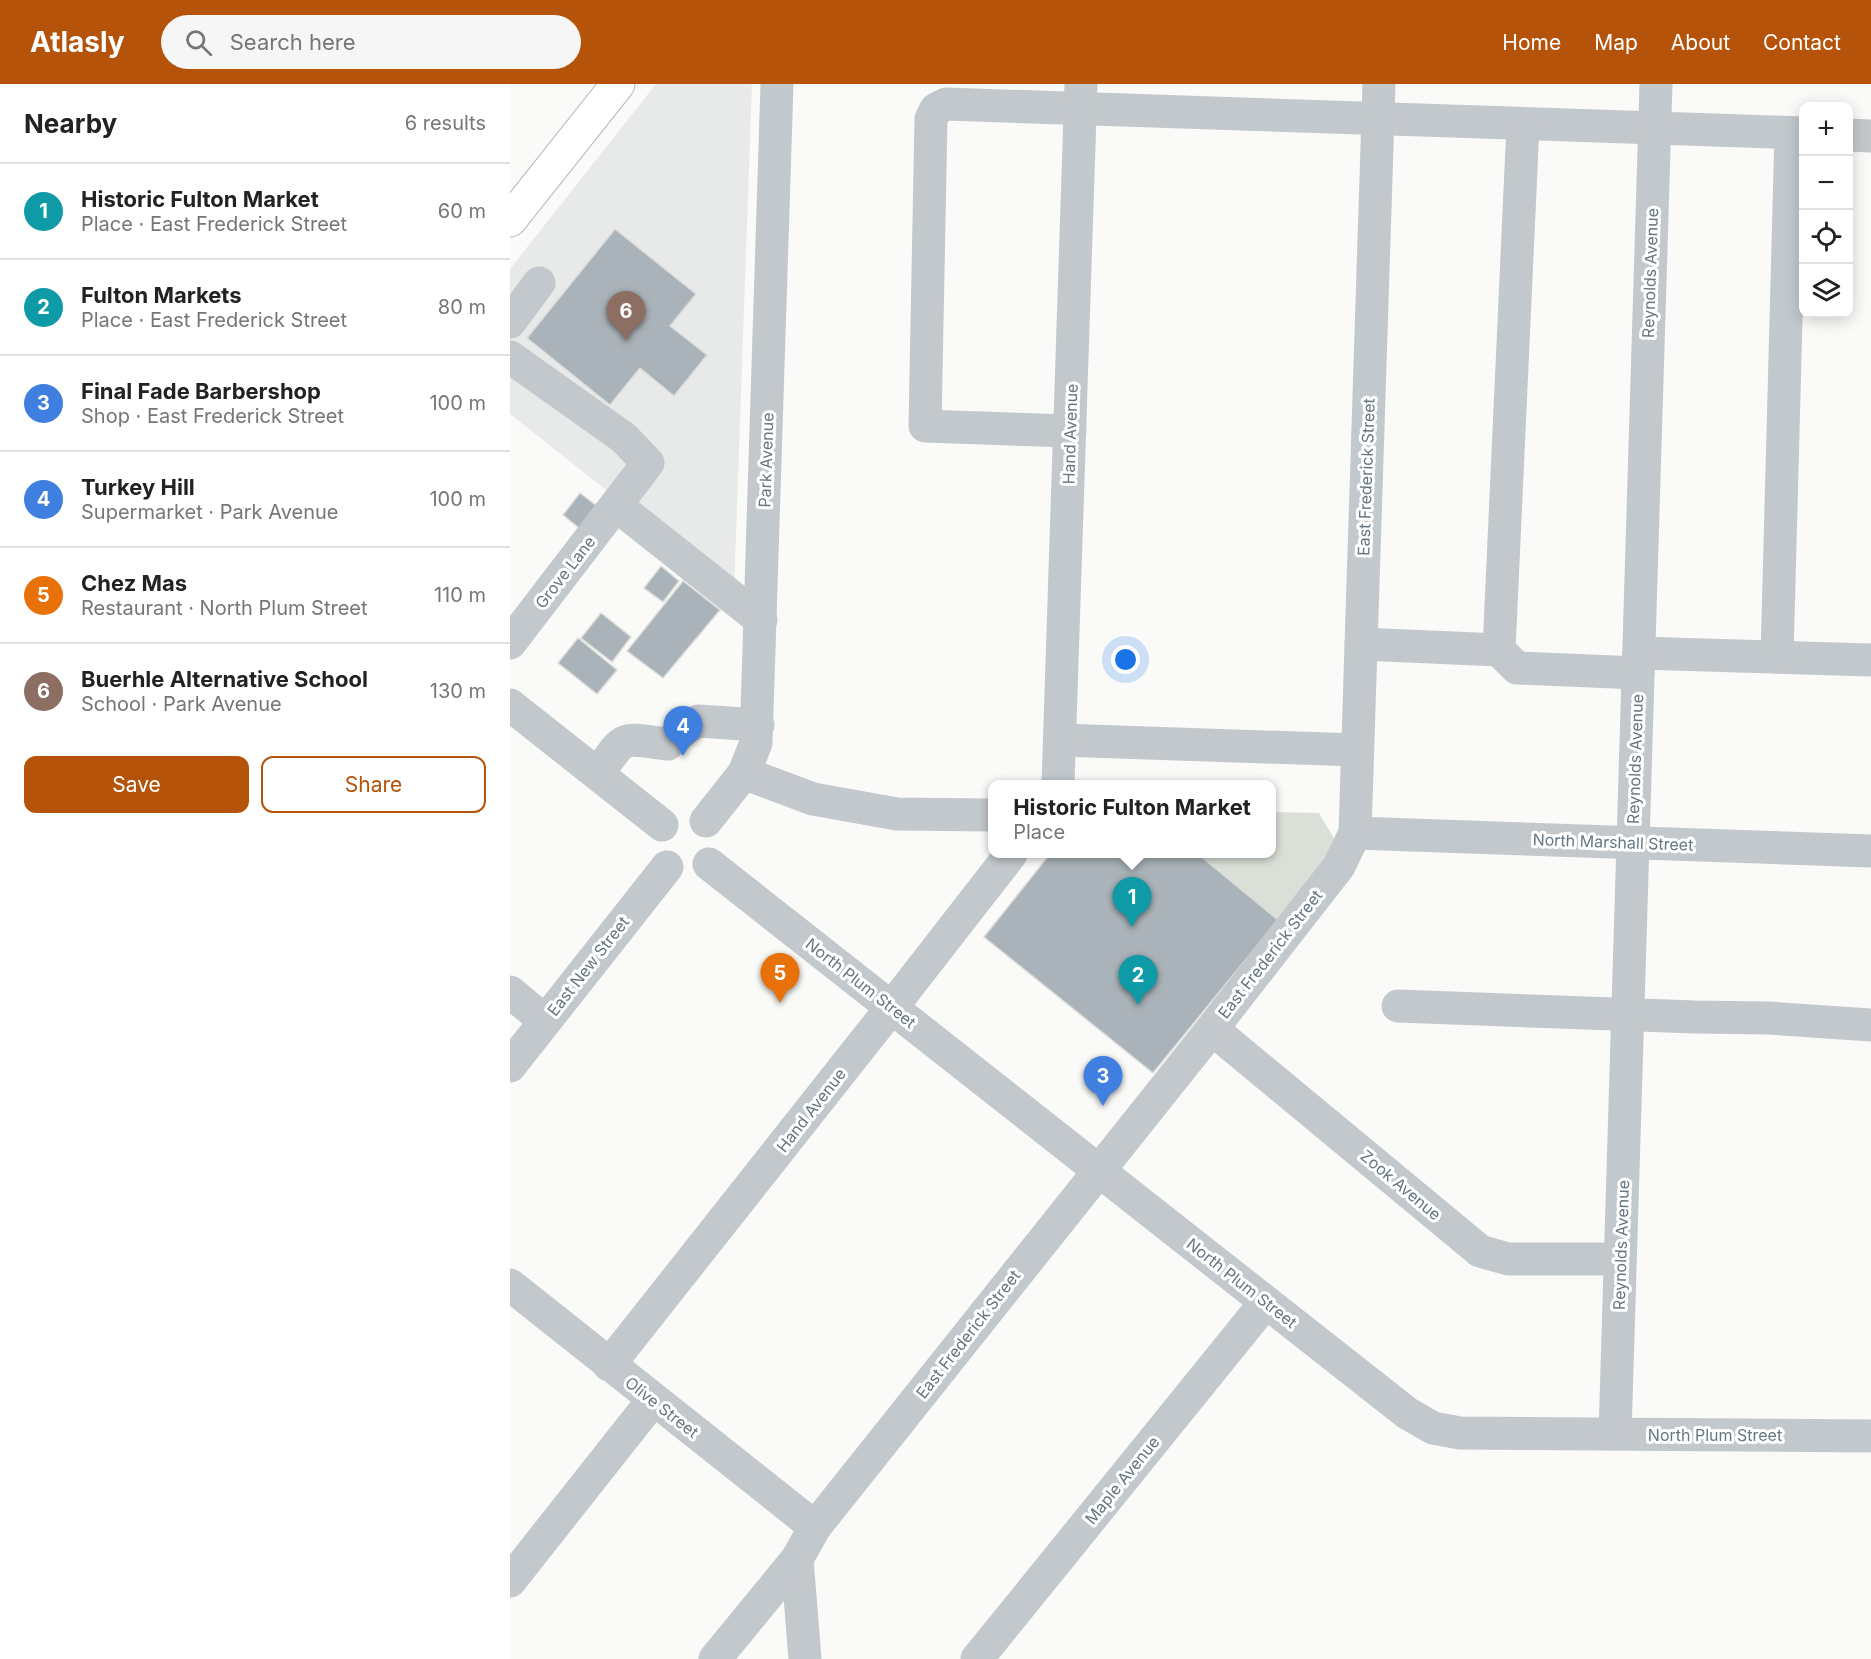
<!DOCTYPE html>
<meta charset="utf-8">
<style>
:root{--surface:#fff;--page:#f6f6f6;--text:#222;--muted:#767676;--line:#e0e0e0;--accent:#b45309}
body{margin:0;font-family:Inter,sans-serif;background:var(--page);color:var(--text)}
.controls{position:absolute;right:18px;top:18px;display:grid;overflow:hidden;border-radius:12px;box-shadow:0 3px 15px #0003}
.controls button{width:54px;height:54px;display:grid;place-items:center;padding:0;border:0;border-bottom:2px solid var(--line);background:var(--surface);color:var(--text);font:30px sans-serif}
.you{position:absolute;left:616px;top:576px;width:21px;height:21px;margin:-15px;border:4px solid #fff;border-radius:50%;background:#1a73e8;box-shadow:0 0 0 9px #1a73e833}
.badge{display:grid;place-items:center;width:39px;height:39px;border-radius:50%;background:var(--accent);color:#fff;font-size:20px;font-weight:700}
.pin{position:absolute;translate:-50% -50px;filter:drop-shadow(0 2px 3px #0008)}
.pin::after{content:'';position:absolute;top:32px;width:21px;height:18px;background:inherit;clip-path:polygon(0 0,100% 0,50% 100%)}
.popup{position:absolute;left:478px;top:696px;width:288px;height:78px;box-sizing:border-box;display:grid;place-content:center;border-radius:12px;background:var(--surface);filter:drop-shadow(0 2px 4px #0005);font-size:20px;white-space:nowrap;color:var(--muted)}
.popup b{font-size:22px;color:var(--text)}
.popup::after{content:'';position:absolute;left:50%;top:100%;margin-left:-12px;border:12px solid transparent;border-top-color:var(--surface)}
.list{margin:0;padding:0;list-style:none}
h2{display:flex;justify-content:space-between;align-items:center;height:78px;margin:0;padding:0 24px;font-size:26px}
h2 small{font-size:20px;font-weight:400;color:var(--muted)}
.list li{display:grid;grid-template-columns:39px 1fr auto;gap:18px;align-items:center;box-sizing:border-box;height:96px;padding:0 24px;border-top:2px solid var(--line)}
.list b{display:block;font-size:22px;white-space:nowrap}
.list p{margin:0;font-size:20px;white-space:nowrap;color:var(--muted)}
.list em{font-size:20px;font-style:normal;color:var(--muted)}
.actions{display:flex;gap:12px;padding:18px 24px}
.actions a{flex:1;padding:14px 0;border:2px solid var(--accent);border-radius:12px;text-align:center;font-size:21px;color:var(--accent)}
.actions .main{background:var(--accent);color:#fff}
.icon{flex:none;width:33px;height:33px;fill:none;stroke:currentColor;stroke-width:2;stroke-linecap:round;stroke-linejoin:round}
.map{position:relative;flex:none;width:1361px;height:1575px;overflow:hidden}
header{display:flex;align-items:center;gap:36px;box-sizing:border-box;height:84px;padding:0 30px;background:var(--accent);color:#fff}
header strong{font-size:28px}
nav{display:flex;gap:33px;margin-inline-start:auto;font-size:21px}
.search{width:420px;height:54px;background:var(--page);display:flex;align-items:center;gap:15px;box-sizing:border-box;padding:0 21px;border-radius:33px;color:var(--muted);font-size:22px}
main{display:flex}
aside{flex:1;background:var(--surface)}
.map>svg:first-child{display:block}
.built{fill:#e8e9e9}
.green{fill:#dadfd7}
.building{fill:#aab3b9;stroke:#dcdcda;stroke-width:1.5}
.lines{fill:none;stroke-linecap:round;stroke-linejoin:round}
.major-casing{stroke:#b5babe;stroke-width:35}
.minor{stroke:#c3c8cc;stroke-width:33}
.major{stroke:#fff;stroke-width:33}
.labels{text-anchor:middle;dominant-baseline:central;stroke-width:6;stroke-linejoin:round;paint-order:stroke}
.street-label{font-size:16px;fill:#657683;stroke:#fff}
</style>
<header>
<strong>Atlasly</strong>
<div class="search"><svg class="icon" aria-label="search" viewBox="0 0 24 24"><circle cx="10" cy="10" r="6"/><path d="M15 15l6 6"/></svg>Search here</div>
<nav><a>Home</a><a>Map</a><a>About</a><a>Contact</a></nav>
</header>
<main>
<aside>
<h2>Nearby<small>6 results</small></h2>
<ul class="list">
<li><span class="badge" style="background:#0f9aa8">1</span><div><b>Historic Fulton Market</b><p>Place · East Frederick Street</p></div><em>60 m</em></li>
<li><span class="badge" style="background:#0f9aa8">2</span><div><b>Fulton Markets</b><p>Place · East Frederick Street</p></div><em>80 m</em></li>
<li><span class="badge" style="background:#3f7fe0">3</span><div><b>Final Fade Barbershop</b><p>Shop · East Frederick Street</p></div><em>100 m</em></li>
<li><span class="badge" style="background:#3f7fe0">4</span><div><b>Turkey Hill</b><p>Supermarket · Park Avenue</p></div><em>100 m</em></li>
<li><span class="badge" style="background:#e8710a">5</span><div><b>Chez Mas</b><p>Restaurant · North Plum Street</p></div><em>110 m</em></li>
<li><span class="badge" style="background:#8d6e63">6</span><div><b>Buerhle Alternative School</b><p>School · Park Avenue</p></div><em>130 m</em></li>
</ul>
<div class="actions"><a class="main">Save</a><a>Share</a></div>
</aside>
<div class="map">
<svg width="1361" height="1575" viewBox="0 0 1361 1575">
<rect width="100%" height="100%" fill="#fafaf8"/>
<polygon class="built" points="146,0 242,0 224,507 0,330 0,185"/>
<polygon class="green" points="762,728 809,729 826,758 768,836 688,770 762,770"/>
<g class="building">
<polygon points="105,145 186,210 160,242 197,271 164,312 130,284 100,321 17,254"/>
<polygon points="70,409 92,426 74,448 53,431"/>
<polygon points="151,482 169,497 153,518 134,504"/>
<polygon points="173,497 210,526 153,594 117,567"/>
<polygon points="91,529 121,553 102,578 71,554"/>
<polygon points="68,554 107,586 87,610 48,579"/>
<polygon points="540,770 688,770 768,836 643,989 474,853"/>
</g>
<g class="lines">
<g class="major-casing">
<polyline id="major" points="0,136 108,0"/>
</g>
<g class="minor">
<polyline points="1338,51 1361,52"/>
<polyline points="0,238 29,199"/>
<polyline points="0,273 114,354 138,379 0,559"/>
<polyline points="560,347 415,342 421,35 426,25 436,20 1294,49"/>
<polyline points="107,422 251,536"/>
<polyline points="851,560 989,566 1007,584 1128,589"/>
<polyline points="989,566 1013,41"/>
<polyline points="1129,569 1361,576"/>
<polyline points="1267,573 1281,49"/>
<polyline points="0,621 152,741"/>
<polyline points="550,656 847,666"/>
<polyline points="234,689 303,715 387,730 482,731"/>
<path d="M88 690C116 650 109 654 158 660L177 643 188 637 248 641"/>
<polyline points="548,700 571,0"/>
<polyline points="196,737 234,689 246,659 267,0"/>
<polyline points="845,749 1361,767"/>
<polyline points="199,780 897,1329 923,1344 950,1349 1361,1352"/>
<polyline points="0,908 35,937"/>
<polyline points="888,922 1185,933 1258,934 1361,941"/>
<polyline points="702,945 970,1167 998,1175 1110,1175"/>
<polyline points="0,982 157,783"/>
<polyline points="0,1201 305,1443"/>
<polyline points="99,1281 382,923 501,770"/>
<polyline points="1105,1350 1146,0"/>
<polyline points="287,1475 295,1575"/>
<polyline points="0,1497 143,1316"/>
<polyline points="205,1575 287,1475 305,1443 702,945 829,782 845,749 869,0"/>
<polyline points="467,1575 756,1218"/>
</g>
<use href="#major" class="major"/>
</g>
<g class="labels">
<g class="street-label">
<text transform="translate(1140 189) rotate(-88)">Reynolds Avenue</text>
<text transform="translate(560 350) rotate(-88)">Hand Avenue</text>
<text transform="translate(256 376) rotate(-88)">Park Avenue</text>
<text transform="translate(856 393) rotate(-88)">East Frederick Street</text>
<text transform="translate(55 488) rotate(-52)">Grove Lane</text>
<text transform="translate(1125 675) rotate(-88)">Reynolds Avenue</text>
<text transform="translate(1103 758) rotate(2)">North Marshall Street</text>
<text transform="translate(760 870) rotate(-52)">East Frederick Street</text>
<text transform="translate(78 882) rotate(-52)">East New Street</text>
<text transform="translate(351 899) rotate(38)">North Plum Street</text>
<text transform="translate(301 1026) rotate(-52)">Hand Avenue</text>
<text transform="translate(891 1101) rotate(40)">Zook Avenue</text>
<text transform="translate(1111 1161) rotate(-88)">Reynolds Avenue</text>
<text transform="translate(732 1199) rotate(38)">North Plum Street</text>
<text transform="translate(458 1250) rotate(-52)">East Frederick Street</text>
<text transform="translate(152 1323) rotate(38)">Olive Street</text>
<text x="1205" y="1351">North Plum Street</text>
<text transform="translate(612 1396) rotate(-51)">Maple Avenue</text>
</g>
</g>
</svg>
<div class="controls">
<button>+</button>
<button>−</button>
<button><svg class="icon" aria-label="locate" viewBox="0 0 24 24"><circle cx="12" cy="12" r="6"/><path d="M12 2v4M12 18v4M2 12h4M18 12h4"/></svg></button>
<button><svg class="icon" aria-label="layers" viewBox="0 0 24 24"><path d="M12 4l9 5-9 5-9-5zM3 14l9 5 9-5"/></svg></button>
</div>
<div class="you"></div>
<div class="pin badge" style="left:622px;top:843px;background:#0f9aa8">1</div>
<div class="popup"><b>Historic Fulton Market</b>Place</div>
<div class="pin badge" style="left:628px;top:921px;background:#0f9aa8">2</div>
<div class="pin badge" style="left:593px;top:1022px;background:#3f7fe0">3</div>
<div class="pin badge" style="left:173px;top:672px;background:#3f7fe0">4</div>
<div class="pin badge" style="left:270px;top:919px;background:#e8710a">5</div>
<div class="pin badge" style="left:116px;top:257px;background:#8d6e63">6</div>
</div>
</main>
